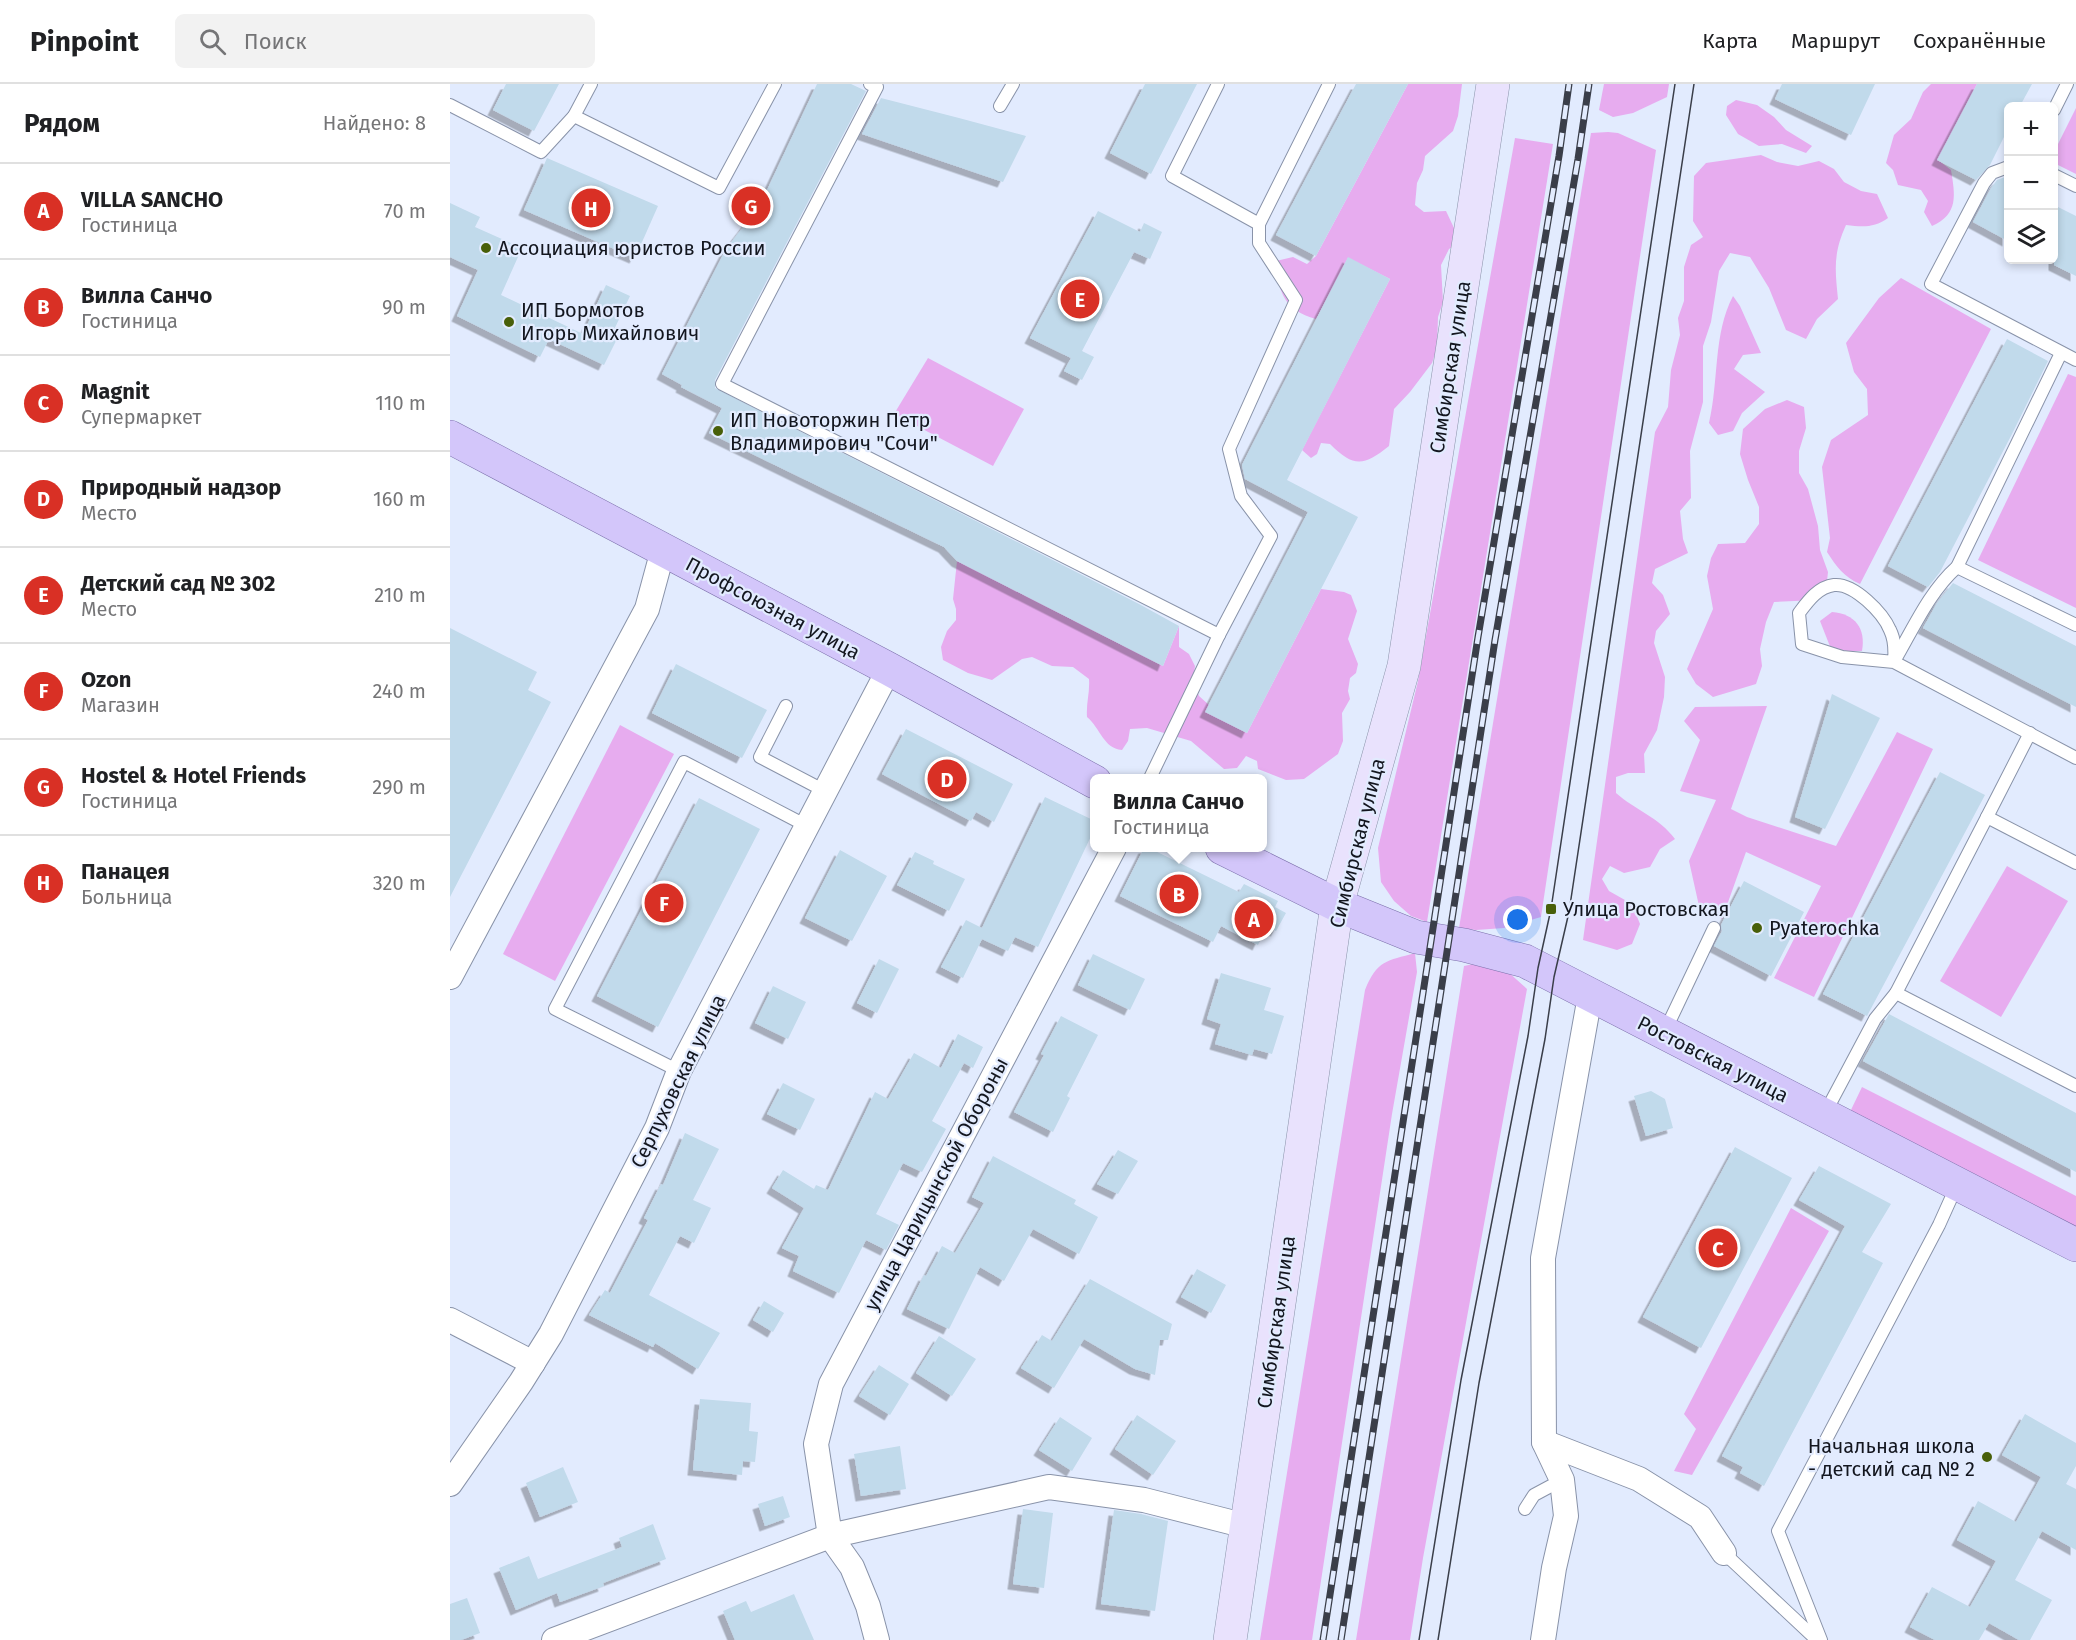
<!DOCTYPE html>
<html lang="ru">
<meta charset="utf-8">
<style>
:root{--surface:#fff;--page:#f2f2f2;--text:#202124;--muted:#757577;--line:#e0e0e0;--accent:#d93025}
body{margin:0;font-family:"Fira Sans",sans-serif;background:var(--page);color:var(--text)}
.controls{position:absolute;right:18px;top:18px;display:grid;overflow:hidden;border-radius:9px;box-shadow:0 3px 9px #0003}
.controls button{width:54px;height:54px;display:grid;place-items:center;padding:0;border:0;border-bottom:2px solid var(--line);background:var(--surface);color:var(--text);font:30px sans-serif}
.you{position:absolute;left:1068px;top:836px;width:21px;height:21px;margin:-15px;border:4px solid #fff;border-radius:50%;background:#1a73e8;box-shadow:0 0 0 9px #1a73e833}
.badge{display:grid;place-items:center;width:39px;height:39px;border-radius:50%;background:var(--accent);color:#fff;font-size:20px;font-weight:700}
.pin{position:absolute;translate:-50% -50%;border:3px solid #fff;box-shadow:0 2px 6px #0006}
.popup{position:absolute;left:640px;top:690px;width:177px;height:78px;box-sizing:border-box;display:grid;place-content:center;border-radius:9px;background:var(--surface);filter:drop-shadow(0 2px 4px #0005);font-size:20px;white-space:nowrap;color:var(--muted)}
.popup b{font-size:22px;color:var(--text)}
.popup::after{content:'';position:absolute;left:50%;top:100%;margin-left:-12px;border:12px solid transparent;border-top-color:var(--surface)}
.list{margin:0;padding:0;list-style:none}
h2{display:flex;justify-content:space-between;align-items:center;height:78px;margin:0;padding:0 24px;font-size:26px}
h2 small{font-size:20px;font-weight:400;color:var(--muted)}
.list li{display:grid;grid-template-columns:39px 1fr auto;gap:18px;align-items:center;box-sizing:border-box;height:96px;padding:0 24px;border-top:2px solid var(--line)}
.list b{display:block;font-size:22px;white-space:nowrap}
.list p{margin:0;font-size:20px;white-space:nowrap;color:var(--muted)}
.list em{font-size:20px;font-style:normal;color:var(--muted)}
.icon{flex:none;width:33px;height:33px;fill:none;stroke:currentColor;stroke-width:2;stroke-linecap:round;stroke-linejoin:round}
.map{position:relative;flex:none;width:1626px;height:1556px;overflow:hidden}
header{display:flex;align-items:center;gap:36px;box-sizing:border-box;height:84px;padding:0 30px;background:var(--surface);border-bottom:2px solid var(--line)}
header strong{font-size:28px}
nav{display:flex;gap:33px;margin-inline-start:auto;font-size:21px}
.search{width:420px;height:54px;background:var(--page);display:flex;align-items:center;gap:15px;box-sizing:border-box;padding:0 21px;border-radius:9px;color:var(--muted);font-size:22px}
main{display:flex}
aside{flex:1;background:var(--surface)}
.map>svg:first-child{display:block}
.green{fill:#e7acef}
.building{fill:#c1daeb;filter:url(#shadow)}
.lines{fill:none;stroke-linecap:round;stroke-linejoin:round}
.lane-casing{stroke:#8993a9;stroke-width:14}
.street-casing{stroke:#8993a9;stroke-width:26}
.secondary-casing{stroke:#8993a9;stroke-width:34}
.primary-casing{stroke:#7c70ab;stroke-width:34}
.lane{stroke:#fff;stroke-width:12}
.street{stroke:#fff;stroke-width:24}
.secondary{stroke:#e9e2fd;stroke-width:33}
.primary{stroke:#d3c6fa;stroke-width:33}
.tram{stroke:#3a3e49;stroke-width:1.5}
.rail-casing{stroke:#3a3e49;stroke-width:7}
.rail{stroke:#e2ebfe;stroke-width:4.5;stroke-dasharray:14;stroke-linecap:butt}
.poi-dot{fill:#485f09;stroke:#e2ebfe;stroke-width:2}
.labels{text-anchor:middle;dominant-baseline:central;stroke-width:4.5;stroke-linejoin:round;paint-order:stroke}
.poi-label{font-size:20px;fill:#13161f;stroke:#e2ebfe;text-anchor:start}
.street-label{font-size:20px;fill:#13161f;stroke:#e2ebfe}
</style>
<header>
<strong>Pinpoint</strong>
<div class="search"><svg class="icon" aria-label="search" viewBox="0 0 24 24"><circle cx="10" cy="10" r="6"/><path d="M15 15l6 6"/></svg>Поиск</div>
<nav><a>Карта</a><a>Маршрут</a><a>Сохранённые</a></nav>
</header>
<main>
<aside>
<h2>Рядом<small>Найдено: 8</small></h2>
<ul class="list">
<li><span class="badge">A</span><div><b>VILLA SANCHO</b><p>Гостиница</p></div><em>70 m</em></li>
<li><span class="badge">B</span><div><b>Вилла Санчо</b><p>Гостиница</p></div><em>90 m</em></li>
<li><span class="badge">C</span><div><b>Magnit</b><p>Супермаркет</p></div><em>110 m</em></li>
<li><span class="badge">D</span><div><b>Природный надзор</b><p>Место</p></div><em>160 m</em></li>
<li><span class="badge">E</span><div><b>Детский сад № 302</b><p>Место</p></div><em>210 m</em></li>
<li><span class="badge">F</span><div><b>Ozon</b><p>Магазин</p></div><em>240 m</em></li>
<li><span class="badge">G</span><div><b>Hostel &amp; Hotel Friends</b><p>Гостиница</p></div><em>290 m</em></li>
<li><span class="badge">H</span><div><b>Панацея</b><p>Больница</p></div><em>320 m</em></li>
</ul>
</aside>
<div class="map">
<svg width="1626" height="1556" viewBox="0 0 1626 1556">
<defs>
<filter id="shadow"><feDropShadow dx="-5.5" dy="5.5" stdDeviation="0" flood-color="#0004"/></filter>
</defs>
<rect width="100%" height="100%" fill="#e2ebfe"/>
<g class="green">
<path d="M958 0H1012L1008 32 1003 47 975 72 973 86 967 99 965 121 974 128 996 127 1004 144 1006 160 999 165 991 181 993 218 988 233 987 264 982 279 960 308 944 325 939 362C914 382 904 384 880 360L871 359 867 370 861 374 852 366 940 195 898 174 866 235C834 226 828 208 826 177L843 173 857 180 866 172Z"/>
<polygon points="1154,0 1219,0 1217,13 1183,29 1163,33 1149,26"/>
<path d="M1481 0H1527L1488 76 1501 86C1505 111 1509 130 1482 142L1474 128 1478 117 1471 106 1448 101 1443 86 1436 79 1444 51 1461 35 1473 8Z"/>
<polygon points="1286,16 1307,21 1324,33 1336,46 1362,62 1356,69 1332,60 1309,62 1288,50 1276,31 1277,22"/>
<polygon points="1626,24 1626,90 1604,79 1604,68"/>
<polygon points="1158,48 1168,49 1206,66 1091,833 1054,844 1026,846 1009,844 1141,49"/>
<polygon points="1065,54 1103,60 977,838 961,832 944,817 931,798 928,764 968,597"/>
<path d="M1311 71 1327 78 1348 82 1369 77 1384 85 1394 98 1411 107 1427 110 1438 134C1424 144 1413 143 1396 141 1383 170 1385 185 1388 215L1367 235 1356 255 1336 246 1319 204 1300 173 1280 169 1269 187 1261 238 1253 262V318L1240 367 1241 414 1230 427 1233 455 1238 469 1205 485 1202 499 1213 511 1220 530 1206 547 1204 559 1215 593 1214 613 1207 646 1194 670 1195 689H1178L1166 693V709C1185 726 1209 733 1225 755L1210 765 1200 783 1174 789 1160 782 1152 795 1159 807 1182 820 1190 840 1182 860 1167 866 1133 856 1205 348 1218 323 1221 286 1230 251 1228 234 1234 217V183L1241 161 1253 153 1243 137 1244 92 1256 79Z"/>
<path d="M1451 194 1541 245 1410 500C1394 493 1386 482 1377 468L1380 454 1372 383 1381 356 1418 331 1417 305 1404 288 1396 259 1429 214Z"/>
<path d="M1283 212 1290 222 1311 269 1293 271 1284 285 1315 308 1292 329 1283 347 1268 351 1259 339C1269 297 1263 250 1283 212Z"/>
<polygon points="478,274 574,325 543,382 444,330"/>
<polygon points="1618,290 1626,293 1626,524 1528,476"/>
<polygon points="1337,316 1354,323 1356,344 1349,367 1349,389 1358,405 1368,442 1370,466 1378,488 1376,506 1366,516 1324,518 1316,538 1310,565 1312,582 1306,600 1263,613 1246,600 1237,585 1263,525 1257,492 1261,474 1268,460 1295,459 1309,440 1309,423 1298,396 1290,370 1293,345 1315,325"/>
<path d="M507 477 713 582 729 542V563L739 570 745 582 743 596 749 612 759 621 756 628 797 649 871 505 894 508 901 511 907 527 898 555 908 580 906 589 900 594 898 607 900 615 892 629 893 657 888 670 854 695 836 696 808 685 807 677 796 672 787 684 774 685 741 657 697 644 680 645 678 657 672 666C653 664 651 645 637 633 636 619 640 609 639 595L623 583 602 582 582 573 572 575 542 596 518 589 493 576 491 563 497 547 506 536V525L503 515Z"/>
<path d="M1382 528C1405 530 1416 544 1412 567H1397L1381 565 1370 537Z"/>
<polygon points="1317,622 1281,725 1297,733 1386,762 1447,648 1483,665 1364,913 1324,894 1371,802 1296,768 1272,835 1249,822 1239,777 1266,716 1230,707 1250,656 1234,637 1245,623"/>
<polygon points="170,641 224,670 105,897 53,870"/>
<polygon points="1557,782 1618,817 1551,933 1490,897"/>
<path d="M965 869 967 888 942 1030 862 1556H810L915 906C927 876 937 877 965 869Z"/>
<polygon points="1033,878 1057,887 1077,905 973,1474 960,1556 906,1556 1014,882"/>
<polygon points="1412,1003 1626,1112 1626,1145 1399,1030"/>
<polygon points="1341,1124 1379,1147 1242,1391 1224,1387 1246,1345 1234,1330"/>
</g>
<g class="building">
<polygon points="56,0 109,0 84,47 43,26"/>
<polygon points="367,0 401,0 416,7 265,296 265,304 689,520 729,542 713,582 507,477 494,463 259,349 272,324 231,303 232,301 212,290 276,165 310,121"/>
<polygon points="695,0 747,0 701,90 660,69"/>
<polygon points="906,0 958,0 866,172 826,151"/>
<polygon points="1332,0 1425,0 1401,51 1325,15"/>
<polygon points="1527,0 1582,0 1570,22 1558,22 1558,45 1540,81 1526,96 1487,76"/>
<polygon points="431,14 509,34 576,52 553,98 412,50"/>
<polygon points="97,74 208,122 185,174 74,126"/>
<polygon points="1558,92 1558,157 1523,138 1541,104 1547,96"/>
<polygon points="0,119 30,133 25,143 72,164 51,211 133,250 156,201 180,212 162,250 168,253 154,281 99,255 90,273 7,232 28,186 0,173"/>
<polygon points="1604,121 1626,132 1626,192 1604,181"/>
<polygon points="648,127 690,148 694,139 712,148 700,175 684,168 632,267 644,273 632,296 614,287 621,274 580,254"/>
<polygon points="898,173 940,195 837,396 908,433 797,649 755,628 858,428 795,395 792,381"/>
<polygon points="1557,255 1598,277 1562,350 1490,488 1478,503 1438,482"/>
<polygon points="1503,499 1626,562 1626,623 1473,544 1487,519"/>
<polygon points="0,544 87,588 78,606 101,618 0,813"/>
<polygon points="226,580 317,626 292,674 202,629"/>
<polygon points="1382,610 1430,634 1375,745 1345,733"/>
<polygon points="456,645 563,700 544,738 526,728 521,737 432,690"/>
<polygon points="1490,688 1535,711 1417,932 1373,910"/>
<polygon points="595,713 645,737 645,744 588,863 565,853 558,867 532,855 513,894 491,883 516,836 532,844"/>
<polygon points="249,714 310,745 208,943 147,912"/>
<polygon points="694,764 699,764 789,808 794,800 828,817 825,823 836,829 826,847 817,842 808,861 771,842 763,858 670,812"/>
<polygon points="390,766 437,792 402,857 355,834"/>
<polygon points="465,768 484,777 483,780 515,795 499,827 447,801"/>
<polygon points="1294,797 1354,828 1321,892 1264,862 1272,847 1271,841"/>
<polygon points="643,870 695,895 680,926 628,901"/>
<polygon points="429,875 449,885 427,929 407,919"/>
<polygon points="771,889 821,904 814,926 834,932 822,970 804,965 802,971 765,960 771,940 757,935"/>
<polygon points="323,902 356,918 338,955 305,939"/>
<polygon points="1439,930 1626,1029 1626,1088 1413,977"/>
<polygon points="611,932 648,951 617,1012 620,1014 603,1048 564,1028 594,971 591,970"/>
<polygon points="508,950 533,963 523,984 514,979 482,1037 496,1045 472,1088 453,1079 426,1130 449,1141 436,1166 416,1156 389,1209 343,1187 349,1172 332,1164 354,1124 322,1104 333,1086 364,1105 366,1101 378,1106 425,1008 438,1015 464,969 491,984"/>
<polygon points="333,999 365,1015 350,1046 317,1030"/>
<polygon points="1201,1007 1215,1015 1223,1044 1196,1052 1184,1012"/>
<polygon points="235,1049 269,1065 243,1116 261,1124 244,1159 230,1152 199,1211 270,1249 248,1285 205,1259 203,1263 139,1231 155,1206 160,1209 198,1136 194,1134 211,1100 213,1101"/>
<polygon points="1285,1063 1342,1094 1251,1264 1193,1233"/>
<polygon points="668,1066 688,1077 668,1110 647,1100"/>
<polygon points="543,1072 626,1116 624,1120 648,1133 629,1170 583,1145 554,1197 530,1183 499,1245 457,1225 474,1191 476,1192 492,1162 505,1169 534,1119 522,1113"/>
<polygon points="1369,1082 1441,1120 1412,1168 1433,1179 1314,1402 1290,1389 1293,1383 1272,1372 1395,1142 1349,1116"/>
<polygon points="747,1185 776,1201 761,1229 731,1213"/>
<polygon points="640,1195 722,1240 718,1256 710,1256 705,1291 685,1285 634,1255 604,1304 571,1284 592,1251 602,1257"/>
<polygon points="314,1217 334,1229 323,1248 303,1236"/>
<polygon points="489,1252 526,1275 502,1312 466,1289"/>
<polygon points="429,1281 459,1300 440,1331 409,1312"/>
<polygon points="250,1315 301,1319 299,1347 308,1348 305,1378 293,1377 292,1391 243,1386"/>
<polygon points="1575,1330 1626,1359 1626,1382 1616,1400 1626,1405 1626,1466 1592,1447 1565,1496 1602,1516 1580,1556 1569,1556 1539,1539 1529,1556 1485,1556 1460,1543 1482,1503 1520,1523 1546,1477 1507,1456 1528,1417 1566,1438 1591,1393 1552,1371"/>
<polygon points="687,1331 726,1357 703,1391 665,1365"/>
<polygon points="610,1333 642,1354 622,1387 589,1366"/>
<polygon points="450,1362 456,1405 411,1412 404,1370"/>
<polygon points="113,1383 128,1418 90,1433 76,1399"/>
<polygon points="333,1412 340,1433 315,1442 308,1420"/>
<polygon points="573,1425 603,1429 594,1504 563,1500"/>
<polygon points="664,1426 691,1430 718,1437 705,1527 651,1520"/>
<polygon points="203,1440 216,1475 153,1499 154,1502 110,1518 107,1509 66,1526 49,1484 79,1472 88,1495 172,1463 169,1454"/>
<polygon points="344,1510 364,1556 285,1556 273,1527 296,1517 301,1528"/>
<polygon points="17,1514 30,1549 11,1556 0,1556 0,1520"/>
</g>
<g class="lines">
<g class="lane-casing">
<g id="lane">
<polyline points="420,0 427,3 272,300 769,551"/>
<polyline points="768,0 722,92 809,140"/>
<polyline points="0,21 91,68 124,32 141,0"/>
<polyline points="550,22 563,0"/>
<polyline points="1604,26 1617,0"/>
<polyline points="124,32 269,104 325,0"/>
<polyline points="1558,83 1542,89 1534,99 1481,200 1626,276"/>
<polyline points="1604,91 1626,102"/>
<polyline points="1507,483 1626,541"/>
<path d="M1446 574C1464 543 1480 507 1507 483L1611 269"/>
<path d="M1444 578C1445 566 1445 556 1440 546 1433 529 1404 499 1384 501 1368 503 1358 517 1349 529L1352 560 1392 573 1444 578 1626 674"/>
<polyline points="336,622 310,673 375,707"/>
<polyline points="700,694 769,551 821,452 791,412 779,365 846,216 809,159 809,140 879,0"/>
<polyline points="1537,733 1580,649"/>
<polyline points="1446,909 1626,1002"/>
<polyline points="1214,949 1264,844"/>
<polyline points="229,987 105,925 234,678 357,742"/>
<polyline points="1374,1031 1425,935 1446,909 1537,733 1626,779"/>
<polyline points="1075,1425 1084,1411 1112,1396"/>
<polyline points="1274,1469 1367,1556"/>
<polyline points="1371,1556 1328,1447 1489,1141 1507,1101"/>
</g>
</g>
<g class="street-casing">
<g id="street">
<polyline points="0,893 197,525 213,466"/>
<polyline points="0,1236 83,1279"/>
<polyline points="1094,1358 1189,1395 1250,1433 1274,1469"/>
<polyline points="0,1400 71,1298 101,1250 207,1044 229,987 439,585"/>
<polyline points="104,1556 380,1452 599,1403 694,1416 796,1442"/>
<polyline points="427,1556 418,1522 402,1483 380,1452 366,1360 381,1300 664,764"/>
<polyline points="1093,1556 1104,1484 1116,1432 1112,1396 1094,1358 1093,1174 1140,912"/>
</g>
</g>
<g class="secondary-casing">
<polyline id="secondary" points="780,1556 887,821 954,582 1043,0"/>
</g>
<g class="primary-casing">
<g id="primary">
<polyline points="0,353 439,585 645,698"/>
<polyline points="772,764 887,821 966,853 1014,861 1075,877 1626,1161"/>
</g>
</g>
<use href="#lane" class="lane"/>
<use href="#street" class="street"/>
<use href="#secondary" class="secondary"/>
<use href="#primary" class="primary"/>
<g class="tram">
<polyline points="969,1556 1011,1296 1078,952 1088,884 1101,825 1225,0"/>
<polyline points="988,1556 1029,1299 1095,955 1104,893 1119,828 1244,0"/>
</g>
<g class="rail-casing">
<g id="rail">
<polyline points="873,1556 1028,553 1109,72 1119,0"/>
<polyline points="891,1556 1045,556 1128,75 1139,0"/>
</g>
</g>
<use href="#rail" class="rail"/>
</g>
<g class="poi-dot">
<circle cx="36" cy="164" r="6"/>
<circle cx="59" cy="238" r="6"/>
<circle cx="268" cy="347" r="6"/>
<rect x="1095" y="819" width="12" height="12" rx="3"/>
<circle cx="1307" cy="844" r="6"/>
<circle cx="1537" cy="1373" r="6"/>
</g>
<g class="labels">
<g class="poi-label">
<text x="48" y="164">Ассоциация юристов России</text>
<text x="71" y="226">ИП Бормотов<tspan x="71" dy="23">Игорь Михайлович</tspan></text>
<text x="280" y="336">ИП Новоторжин Петр<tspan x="280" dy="23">Владимирович "Сочи"</tspan></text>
<text x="1113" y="825">Улица Ростовская</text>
<text x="1319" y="844">Pyaterochka</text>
<text x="1525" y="1362" text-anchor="end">Начальная школа<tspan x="1525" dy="23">- детский сад № 2</tspan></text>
</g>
<g class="street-label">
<text transform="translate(1000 283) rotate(-81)">Симбирская улица</text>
<text transform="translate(323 524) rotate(28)">Профсоюзная улица</text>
<text transform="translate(907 759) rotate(-76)">Симбирская улица</text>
<text transform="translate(1263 975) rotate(27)">Ростовская улица</text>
<text transform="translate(228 997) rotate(-64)">Серпуховская улица</text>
<text transform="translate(486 1100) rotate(-62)">улица Царицынской Обороны</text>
<text transform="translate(826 1238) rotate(-82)">Симбирская улица</text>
</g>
</g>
</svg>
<div class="controls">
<button>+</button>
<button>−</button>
<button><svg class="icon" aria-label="layers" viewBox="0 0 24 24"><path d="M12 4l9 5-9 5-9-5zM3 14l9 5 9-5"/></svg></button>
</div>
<div class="you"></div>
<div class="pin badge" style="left:804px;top:835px">A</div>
<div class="pin badge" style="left:729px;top:810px">B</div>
<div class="popup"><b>Вилла Санчо</b>Гостиница</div>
<div class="pin badge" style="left:1268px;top:1164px">C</div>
<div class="pin badge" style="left:497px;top:695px">D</div>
<div class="pin badge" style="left:630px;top:215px">E</div>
<div class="pin badge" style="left:214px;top:819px">F</div>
<div class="pin badge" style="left:301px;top:122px">G</div>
<div class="pin badge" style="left:141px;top:124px">H</div>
</div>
</main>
